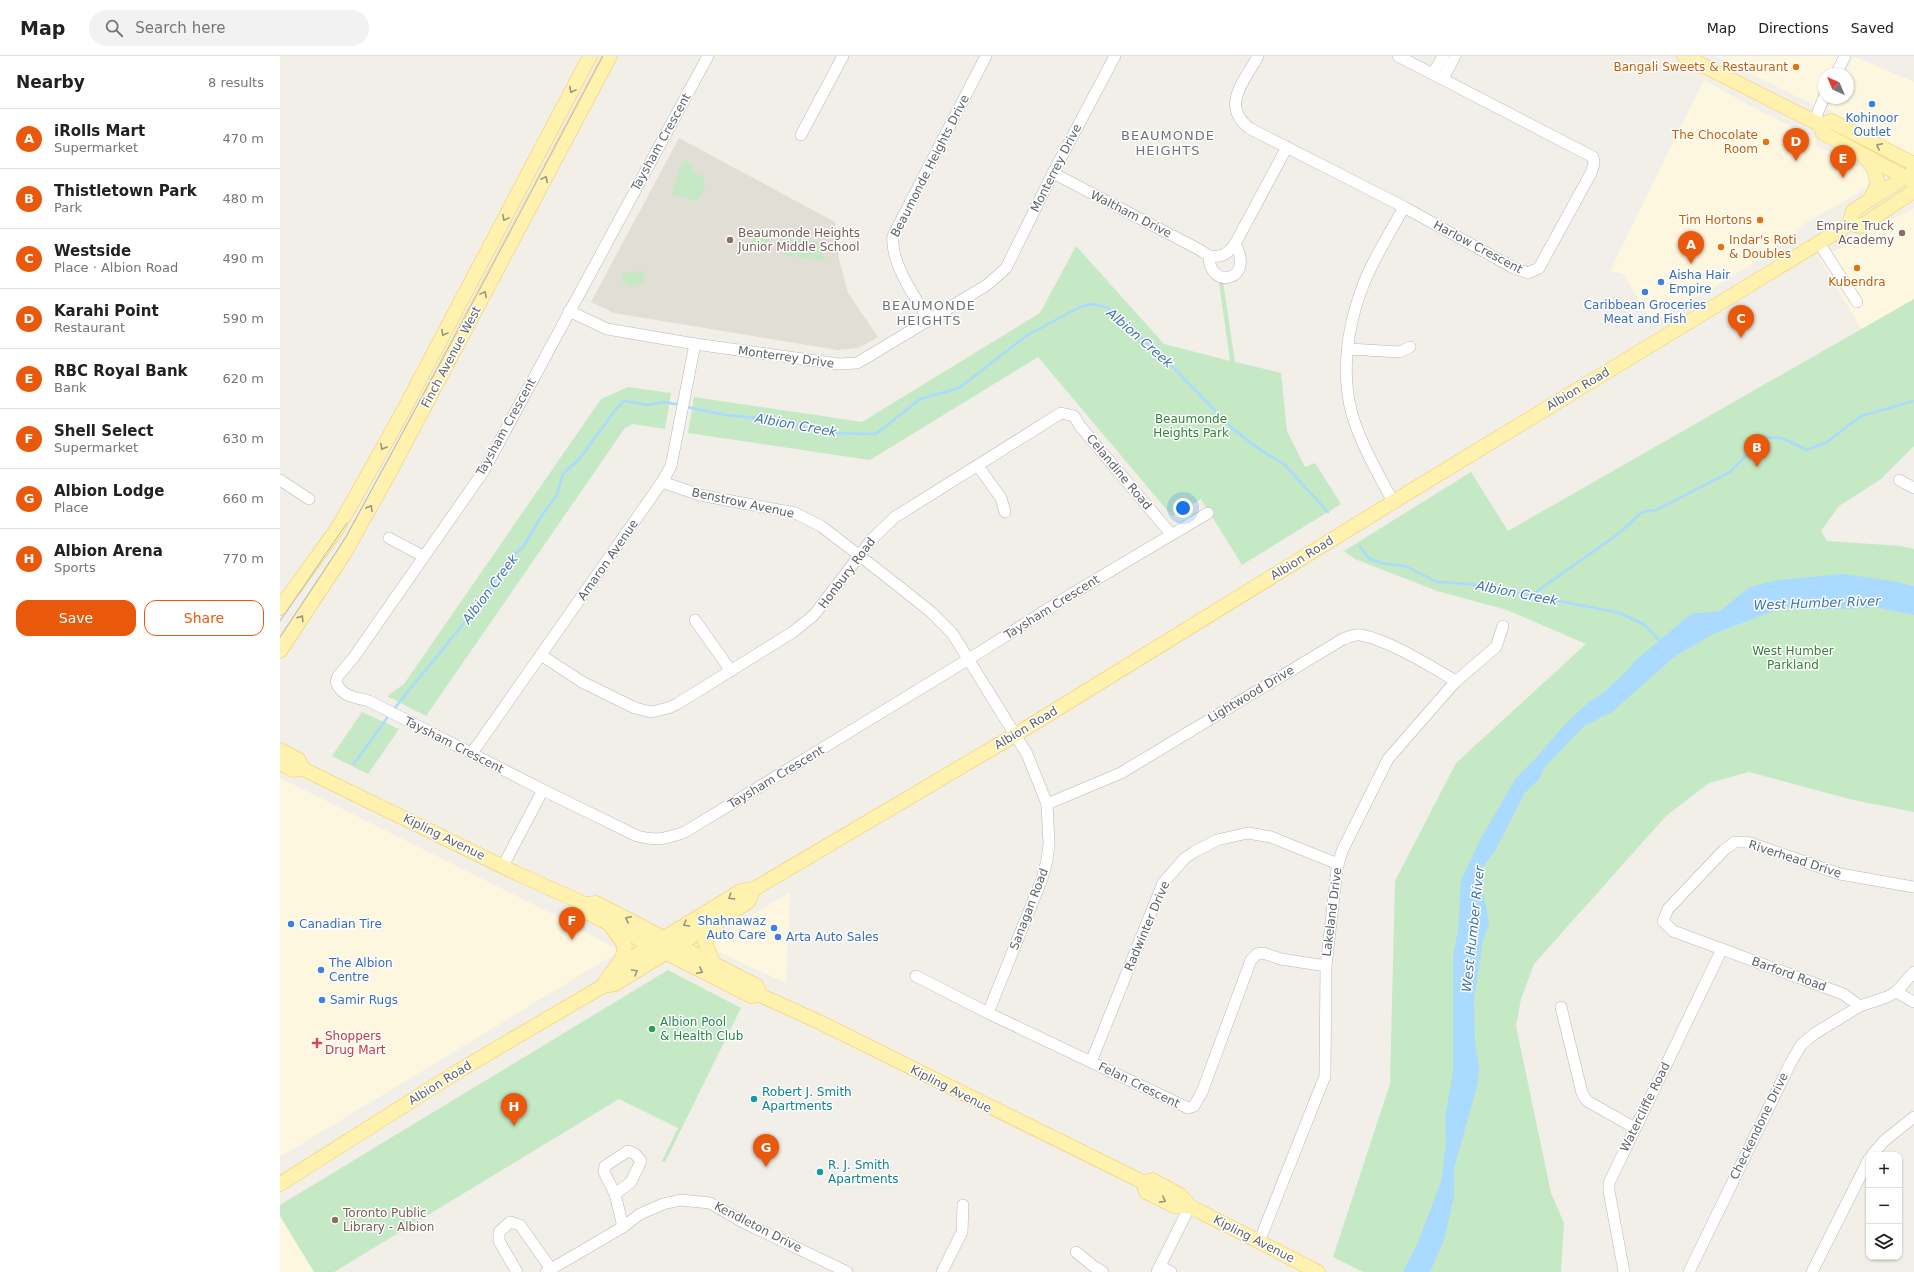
<!DOCTYPE html>
<meta charset="utf-8">
<style>
:root{--surface:#fff;--page:#f2f2f2;--text:#202124;--muted:#757577;--line:#e0e0e0;--accent:#ea580c}
body{margin:0;font-family:"DejaVu Sans",sans-serif;background:var(--page);color:var(--text)}
.controls{position:absolute;right:12px;bottom:12px;display:grid;overflow:hidden;border-radius:8px;box-shadow:0 1px 3px #0004}
.controls button{width:36px;height:36px;display:grid;place-items:center;padding:0;border:0;border-bottom:1px solid var(--line);background:var(--surface);color:var(--text);font:20px sans-serif}
.compass{position:absolute;left:1538px;top:12px;width:36px;height:36px;border-radius:50%;background:var(--surface);box-shadow:0 1px 3px #0004;rotate:316deg}
.you{position:absolute;left:903px;top:452px;width:14px;height:14px;margin:-10px;border:3px solid #fff;border-radius:50%;background:#1a73e8;box-shadow:0 0 0 6px #1a73e833}
.badge{display:grid;place-items:center;width:26px;height:26px;border-radius:50%;background:var(--accent);color:#fff;font-size:13px;font-weight:700}
.pin{position:absolute;translate:-50% -33px;filter:drop-shadow(0 1px 2px #0008)}
.pin::after{content:'';position:absolute;top:21px;width:14px;height:12px;background:inherit;clip-path:polygon(0 0,100% 0,50% 100%)}
.list{margin:0;padding:0;list-style:none}
h2{display:flex;justify-content:space-between;align-items:center;height:52px;margin:0;padding:0 16px;font-size:17px}
h2 small{font-size:13px;font-weight:400;color:var(--muted)}
.list li{display:grid;grid-template-columns:26px 1fr auto;gap:12px;align-items:center;box-sizing:border-box;height:60px;padding:0 16px;border-top:1px solid var(--line)}
.list b{display:block;font-size:15px;white-space:nowrap}
.list p{margin:0;font-size:13px;white-space:nowrap;color:var(--muted)}
.list em{font-size:13px;font-style:normal;color:var(--muted)}
.actions{display:flex;gap:8px;padding:12px 16px}
.actions a{flex:1;padding:9px 0;border:1px solid var(--accent);border-radius:12px;text-align:center;font-size:14px;color:var(--accent)}
.actions .main{background:var(--accent);color:#fff}
.icon{flex:none;width:22px;height:22px;fill:none;stroke:currentColor;stroke-width:2;stroke-linecap:round;stroke-linejoin:round}
.map{position:relative;flex:none;width:1634px;height:1216px;overflow:hidden}
header{display:flex;align-items:center;gap:24px;box-sizing:border-box;height:56px;padding:0 20px;background:var(--surface);border-bottom:1px solid var(--line)}
header strong{font-size:19px}
nav{display:flex;gap:22px;margin-inline-start:auto;font-size:14px}
.search{width:280px;height:36px;background:var(--page);display:flex;align-items:center;gap:10px;box-sizing:border-box;padding:0 14px;border-radius:22px;color:var(--muted);font-size:15px}
main{display:flex}
aside{flex:1;background:var(--surface)}
.map>svg:first-child{display:block}
.commercial{fill:#fef7e0}
.education{fill:#e1ded6}
.green{fill:#c5e8c5}
.water{fill:#aadaff}
.lines{fill:none;stroke-linecap:round;stroke-linejoin:round}
.stream{stroke:#aadaff;stroke-width:2.5}
.river{stroke:#aadaff;stroke-width:14}
.minor-casing{stroke:#b5b8bc;stroke-width:12}
.major-casing{stroke:#f2c960;stroke-width:15}
.minor{stroke:#fff;stroke-width:11}
.major{stroke:#fff2af;stroke-width:14}
.tram{stroke:#b6b7b8;stroke-width:1}
.oneway{stroke:#979581}
.food-dot{fill:#e8710a;stroke:#fff;stroke-width:1.5}
.shop-dot{fill:#3f7fe0;stroke:#fff;stroke-width:1.5}
.education-dot{fill:#8d6e63;stroke:#fff;stroke-width:1.5}
.leisure-dot{fill:#2e9e5b;stroke:#fff;stroke-width:1.5}
.health-dot{fill:#e0444e;stroke:#fff;stroke-width:1.5}
.culture-dot{fill:#0f9aa8;stroke:#fff;stroke-width:1.5}
.labels{text-anchor:middle;dominant-baseline:central;stroke-width:3;stroke-linejoin:round;paint-order:stroke}
.food-label{font-size:12px;fill:#c56008;stroke:#fff;text-anchor:end}
.shop-label{font-size:12px;fill:#366cbe;stroke:#fff;text-anchor:start}
.street-label{font-size:12px;fill:#5f6368;stroke:#fff}
.education-label{font-size:12px;fill:#785e54;stroke:#fff;text-anchor:start}
.park-label{font-size:12px;fill:#348238;stroke:#fff}
.leisure-label{font-size:12px;fill:#27864d;stroke:#fff;text-anchor:start}
.health-label{font-size:12px;fill:#be3a42;stroke:#fff;text-anchor:start}
.culture-label{font-size:12px;fill:#0d838f;stroke:#fff;text-anchor:start}
.neighbourhood-label{font-size:13px;letter-spacing:1px;fill:#70757a;stroke:#fff}
.water-label{font-size:13px;font-style:italic;fill:#4174aa;stroke:#fff}
</style>
<header>
<strong>Map</strong>
<div class="search"><svg class="icon" aria-label="search" viewBox="0 0 24 24"><circle cx="10" cy="10" r="6"/><path d="M15 15l6 6"/></svg>Search here</div>
<nav><a>Map</a><a>Directions</a><a>Saved</a></nav>
</header>
<main>
<aside>
<h2>Nearby<small>8 results</small></h2>
<ul class="list">
<li><span class="badge">A</span><div><b>iRolls Mart</b><p>Supermarket</p></div><em>470 m</em></li>
<li><span class="badge">B</span><div><b>Thistletown Park</b><p>Park</p></div><em>480 m</em></li>
<li><span class="badge">C</span><div><b>Westside</b><p>Place · Albion Road</p></div><em>490 m</em></li>
<li><span class="badge">D</span><div><b>Karahi Point</b><p>Restaurant</p></div><em>590 m</em></li>
<li><span class="badge">E</span><div><b>RBC Royal Bank</b><p>Bank</p></div><em>620 m</em></li>
<li><span class="badge">F</span><div><b>Shell Select</b><p>Supermarket</p></div><em>630 m</em></li>
<li><span class="badge">G</span><div><b>Albion Lodge</b><p>Place</p></div><em>660 m</em></li>
<li><span class="badge">H</span><div><b>Albion Arena</b><p>Sports</p></div><em>770 m</em></li>
</ul>
<div class="actions"><a class="main">Save</a><a>Share</a></div>
</aside>
<div class="map">
<svg width="1634" height="1216" viewBox="0 0 1634 1216">
<rect width="100%" height="100%" fill="#f1efe8"/>
<g class="commercial">
<polygon points="1435,0 1559,0 1549,18 1544,18 1544,29 1534,49"/>
<polygon points="1573,0 1634,26 1634,101 1548,53 1553,42 1568,42 1568,18 1565,18"/>
<polygon points="1424,24 1472,51 1537,83 1536,89 1590,117 1587,132 1527,166 1486,200 1373,267 1343,218 1330,215"/>
<polygon points="1634,152 1634,243 1582,274 1540,203"/>
<polygon points="0,722 278,861 340,895 0,1101"/>
<polygon points="510,836 506,927 434,894 432,889 434,884 440,879"/>
<polygon points="0,1160 34,1216 0,1216"/>
</g>
<polygon class="education" points="399,82 555,166 559,203 568,237 598,281 578,292 558,294 334,257 311,246"/>
<g class="green">
<polygon points="407,104 413,112 413,116 424,121 425,131 417,145 391,138 399,116 399,113 403,105"/>
<polygon points="482,173 487,176 491,187 487,193 483,194 474,190 472,185 476,178"/>
<polygon points="508,181 539,186 540,195 546,205 504,199"/>
<polygon points="796,190 884,288 950,305 939,226 943,226 955,306 1001,317 1007,375 1025,411 1035,407 1061,448 934,526 962,509 921,443 892,460 758,301 590,404 408,377 414,341 582,366 760,257"/>
<polygon points="363,214 365,219 364,226 352,231 346,229 341,224 342,218"/>
<polygon points="1634,243 1634,390 1601,423 1559,450 1541,475 1547,485 1621,490 1634,493 1634,756 1573,744 1469,716 1429,727 1386,760 1254,908 1241,943 1236,970 1271,1137 1284,1167 1281,1216 1083,1216 1053,1201 1110,1028 1115,825 1176,707 1306,588 1227,554 1157,535 1075,503 1064,495 1191,416 1228,475"/>
<polygon points="348,331 391,337 385,373 353,368 345,372 146,660 107,640 124,628 321,343"/>
<polygon points="82,656 119,673 88,718 52,700"/>
<polygon points="388,914 461,952 385,1106 382,1105 398,1072 339,1043 54,1216 34,1216 0,1160 0,1149"/>
</g>
<polygon class="water" points="1563,518 1613,525 1634,530 1634,559 1556,543 1499,553 1433,578 1394,601 1332,656 1304,670 1264,712 1260,722 1244,738 1215,795 1201,813 1200,820 1209,868 1203,884 1194,944 1195,984 1199,1011 1198,1027 1174,1112 1174,1140 1164,1184 1150,1216 1123,1216 1137,1189 1162,1123 1166,1083 1165,1062 1173,1016 1173,899 1178,875 1181,824 1201,782 1236,722 1257,701 1285,668 1310,645 1322,638 1347,615 1355,605 1411,558 1440,555 1468,532 1497,524"/>
<g class="lines">
<g class="stream">
<polyline points="407,351 445,359 490,363 549,377 596,378 640,343 679,332 746,280 800,251 813,248 828,252 886,304 952,372 979,393 1004,408 1048,456"/>
<polyline points="1080,491 1090,503 1101,507 1125,510 1157,526 1192,528 1340,557 1365,569 1381,586"/>
<polyline points="1249,541 1338,478 1362,456 1376,454 1450,416 1484,381 1502,382 1527,394 1547,386 1581,360 1634,345"/>
<polyline points="113,654 206,540 228,504 243,491 262,459 277,439 283,418 300,402 336,353 344,345 368,349 385,346 400,349"/>
<polyline points="74,708 109,659"/>
</g>
<polyline class="river" points="1517,547 1590,545"/>
<g class="minor-casing">
<g id="minor">
<path d="M428 0 203 416 74 601 58 620 56 626C62 641 74 641 89 645L263 734 357 780C378 785 385 783 405 776L689 603 790 539 928 457"/>
<path d="M978 0C965 25 940 49 969 72L1124 151 1232 211 1248 217 1259 212 1311 117 1314 107 1313 101 1118 0"/>
<polyline points="1153,18 1163,0"/>
<polyline points="1556,18 1565,0"/>
<polyline points="1163,23 1175,0"/>
<polyline points="1534,66 1544,41"/>
<polyline points="521,79 563,0"/>
<path d="M773 117 920 194 929 200C929 235 976 225 955 188L1007 91"/>
<polyline points="1539,187 1577,246"/>
<path d="M929 200C941 202 948 198 955 188"/>
<polyline points="289,255 327,273 415,288 559,308 577,307 584,303 707,229 726,212 773,117 835,0"/>
<path d="M649 264C635 242 610 206 613 180L706 0"/>
<polyline points="1068,293 1120,296 1130,291"/>
<polyline points="698,410 721,442 725,456"/>
<polyline points="0,424 29,443"/>
<polyline points="1619,424 1634,432"/>
<polyline points="382,426 420,439 515,457 541,470 607,521 651,556 672,577 747,698 767,748 769,788 767,804 762,823 708,957"/>
<path d="M1113 446C1098 417 1081 389 1072 358 1061 318 1067 273 1081 235 1091 206 1109 179 1124 151"/>
<polyline points="109,482 143,500"/>
<polyline points="415,564 451,615"/>
<polyline points="261,599 302,626 355,652 371,656 388,652 397,648 513,576 534,559 592,483 615,461 781,357 794,360 800,370 891,478"/>
<polyline points="192,697 382,426 391,410 415,288"/>
<path d="M767 748 841 717 1063 583C1069 581 1075 578 1081 579 1111 585 1150 610 1176 625"/>
<polyline points="223,810 263,734"/>
<polyline points="1634,831 1560,818 1467,786 1455,786 1444,794 1388,853 1383,865 1393,875 1563,938 1580,950 1607,941 1616,936 1634,946"/>
<polyline points="636,920 708,957 908,1052 914,1050 922,1036 971,904 977,898 983,897 1001,903 1046,910"/>
<polyline points="1616,936 1634,916"/>
<polyline points="1281,951 1302,1037 1307,1045 1355,1072"/>
<polyline points="811,1006 883,827 905,802 914,796 937,784 968,777 991,781 1058,808"/>
<polyline points="1592,1099 1604,1085 1634,1061"/>
<polyline points="335,1138 351,1126 361,1105 355,1098 348,1095 325,1110 324,1116 335,1138 343,1171"/>
<polyline points="979,1186 1045,1020 1046,910 1057,813 1062,795 1108,703 1176,625 1216,591 1223,570"/>
<polyline points="796,1196 813,1210 823,1216"/>
<polyline points="880,1210 891,1216"/>
<polyline points="237,1216 219,1185 219,1176 230,1166 240,1169 271,1213"/>
<polyline points="266,1216 343,1171 360,1158 383,1148 401,1144 430,1147 463,1166 567,1216"/>
<polyline points="662,1216 682,1176 683,1149"/>
<polyline points="877,1216 910,1150"/>
<polyline points="1344,1216 1329,1135 1329,1127 1442,893"/>
<polyline points="1409,1216 1510,1008 1521,989 1534,978 1580,950"/>
<polyline points="1532,1216 1589,1103"/>
</g>
</g>
<g class="major-casing">
<g id="major">
<polyline points="1404,0 1541,69 1543,77 1634,126"/>
<polyline points="1541,69 1551,65 1634,108"/>
<polyline points="1585,102 1592,109 1598,127 1590,144"/>
<polyline points="1569,168 1573,155 1631,117"/>
<polyline points="0,552 57,473 72,447 120,361 310,0"/>
<polyline points="0,595 64,498 112,412 330,0"/>
<polyline points="0,694 19,704 23,713"/>
<polyline points="0,707 13,714 23,713 236,817 305,848 316,847 477,930 480,939"/>
<polyline points="305,848 310,858 471,940 480,939 535,964 863,1126 873,1124 900,1139 910,1150 921,1156 1038,1216"/>
<polyline points="332,872 345,890 342,903 335,912"/>
<polyline points="434,909 425,886 437,869"/>
<polyline points="323,930 331,917 361,896 461,835 474,833 735,679 1126,438 1555,177 1569,168 1581,170 1634,135"/>
<polyline points="863,1126 866,1136 894,1150 910,1150"/>
<polyline points="0,1128 180,1014 323,930 335,928 468,846 474,833"/>
</g>
</g>
<use href="#minor" class="minor"/>
<use href="#major" class="major"/>
<g class="tram">
<polyline points="0,565 67,467"/>
<polyline points="0,581 66,481 175,280 323,0"/>
</g>
</g>
<defs><path id="oneway-chevron" d="M-2-3.5L2.5 0L-2 3.5" fill="none" stroke-width="1.6" stroke-linecap="round" stroke-linejoin="round"/></defs>
<g class="oneway">
<use href="#oneway-chevron" transform="translate(292 34) rotate(118)"/>
<use href="#oneway-chevron" transform="translate(1599 90) rotate(-153)"/>
<use href="#oneway-chevron" transform="translate(265 123) rotate(-62)"/>
<use href="#oneway-chevron" transform="translate(225 162) rotate(118)"/>
<use href="#oneway-chevron" transform="translate(204 238) rotate(-62)"/>
<use href="#oneway-chevron" transform="translate(164 277) rotate(118)"/>
<use href="#oneway-chevron" transform="translate(103 391) rotate(119)"/>
<use href="#oneway-chevron" transform="translate(90 452) rotate(-61)"/>
<use href="#oneway-chevron" transform="translate(21 562) rotate(-57)"/>
<use href="#oneway-chevron" transform="translate(451 841) rotate(148)"/>
<use href="#oneway-chevron" transform="translate(348 863) rotate(-153)"/>
<use href="#oneway-chevron" transform="translate(406 868) rotate(150)"/>
<use href="#oneway-chevron" transform="translate(420 915) rotate(26)"/>
<use href="#oneway-chevron" transform="translate(355 916) rotate(-30)"/>
<use href="#oneway-chevron" transform="translate(883 1144) rotate(28)"/>
</g>
<g class="food-dot">
<circle cx="1516" cy="11" r="4"/>
<circle cx="1486" cy="86" r="4"/>
<circle cx="1480" cy="164" r="4"/>
<circle cx="1441" cy="191" r="4"/>
<circle cx="1577" cy="212" r="4"/>
</g>
<g class="shop-dot">
<circle cx="1592" cy="48" r="4"/>
<circle cx="1381" cy="226" r="4"/>
<circle cx="1365" cy="236" r="4"/>
<circle cx="11" cy="868" r="4"/>
<circle cx="494" cy="872" r="4"/>
<circle cx="498" cy="881" r="4"/>
<circle cx="41" cy="914" r="4"/>
<circle cx="42" cy="944" r="4"/>
</g>
<g class="education-dot">
<circle cx="1622" cy="177" r="4"/>
<circle cx="450" cy="184" r="4"/>
<circle cx="55" cy="1164" r="4"/>
</g>
<circle class="leisure-dot" cx="372" cy="973" r="4"/>
<path class="health-dot" d="M35 981h4v4h4v4h-4v4h-4v-4h-4v-4h4z"/>
<g class="culture-dot">
<circle cx="474" cy="1043" r="4"/>
<circle cx="540" cy="1116" r="4"/>
</g>
<g class="labels">
<g class="food-label">
<text x="1508" y="11">Bangali Sweets &amp; Restaurant</text>
<text x="1478" y="79">The Chocolate<tspan x="1478" dy="14">Room</tspan></text>
<text x="1472" y="164">Tim Hortons</text>
<text x="1449" y="184" text-anchor="start">Indar's Roti<tspan x="1449" dy="14">&amp; Doubles</tspan></text>
<text x="1577" y="226" text-anchor="middle">Kubendra</text>
</g>
<g class="shop-label">
<text x="1592" y="62" text-anchor="middle">Kohinoor<tspan x="1592" dy="14">Outlet</tspan></text>
<text x="1389" y="219">Aisha Hair<tspan x="1389" dy="14">Empire</tspan></text>
<text x="1365" y="249" text-anchor="middle">Caribbean Groceries<tspan x="1365" dy="14">Meat and Fish</tspan></text>
<text x="486" y="865" text-anchor="end">Shahnawaz<tspan x="486" dy="14">Auto Care</tspan></text>
<text x="19" y="868">Canadian Tire</text>
<text x="506" y="881">Arta Auto Sales</text>
<text x="49" y="907">The Albion<tspan x="49" dy="14">Centre</tspan></text>
<text x="50" y="944">Samir Rugs</text>
</g>
<g class="street-label">
<text transform="translate(381 86) rotate(-61)">Taysham Crescent</text>
<text transform="translate(650 110) rotate(-63)">Beaumonde Heights Drive</text>
<text transform="translate(776 112) rotate(-63)">Monterrey Drive</text>
<text transform="translate(851 158) rotate(27)">Waltham Drive</text>
<text transform="translate(1198 191) rotate(28)">Harlow Crescent</text>
<text transform="translate(171 301) rotate(-62)">Finch Avenue West</text>
<text transform="translate(506 301) rotate(8)">Monterrey Drive</text>
<text transform="translate(1298 333) rotate(-31)">Albion Road</text>
<text transform="translate(226 371) rotate(-61)">Taysham Crescent</text>
<text transform="translate(839 416) rotate(50)">Celandine Road</text>
<text transform="translate(463 447) rotate(12)">Benstrow Avenue</text>
<text transform="translate(1022 502) rotate(-32)">Albion Road</text>
<text transform="translate(328 504) rotate(-55)">Amaron Avenue</text>
<text transform="translate(567 517) rotate(-53)">Honbury Road</text>
<text transform="translate(772 551) rotate(-32)">Taysham Crescent</text>
<text transform="translate(971 638) rotate(-31)">Lightwood Drive</text>
<text transform="translate(746 672) rotate(-31)">Albion Road</text>
<text transform="translate(174 689) rotate(27)">Taysham Crescent</text>
<text transform="translate(496 721) rotate(-31)">Taysham Crescent</text>
<text transform="translate(164 781) rotate(26)">Kipling Avenue</text>
<text transform="translate(1515 803) rotate(18)">Riverhead Drive</text>
<text transform="translate(749 853) rotate(-69)">Sanagan Road</text>
<text transform="translate(1052 856) rotate(-83)">Lakeland Drive</text>
<text transform="translate(867 870) rotate(-67)">Radwinter Drive</text>
<text transform="translate(1509 918) rotate(20)">Barford Road</text>
<text transform="translate(160 1027) rotate(-32)">Albion Road</text>
<text transform="translate(859 1029) rotate(26)">Felan Crescent</text>
<text transform="translate(671 1033) rotate(27)">Kipling Avenue</text>
<text transform="translate(1365 1051) rotate(-64)">Watercliffe Road</text>
<text transform="translate(1479 1070) rotate(-64)">Checkendone Drive</text>
<text transform="translate(478 1171) rotate(27)">Kendleton Drive</text>
<text transform="translate(974 1183) rotate(27)">Kipling Avenue</text>
</g>
<g class="education-label">
<text x="1614" y="170" text-anchor="end">Empire Truck<tspan x="1614" dy="14">Academy</tspan></text>
<text x="458" y="177">Beaumonde Heights<tspan x="458" dy="14">Junior Middle School</tspan></text>
<text x="63" y="1157">Toronto Public<tspan x="63" dy="14">Library - Albion</tspan></text>
</g>
<g class="park-label">
<text x="911" y="363">Beaumonde<tspan x="911" dy="14">Heights Park</tspan></text>
<text x="1513" y="595">West Humber<tspan x="1513" dy="14">Parkland</tspan></text>
</g>
<g class="leisure-label">
<text x="380" y="966">Albion Pool<tspan x="380" dy="14">&amp; Health Club</tspan></text>
</g>
<g class="health-label">
<text x="45" y="980">Shoppers<tspan x="45" dy="14">Drug Mart</tspan></text>
</g>
<g class="culture-label">
<text x="482" y="1036">Robert J. Smith<tspan x="482" dy="14">Apartments</tspan></text>
<text x="548" y="1109">R. J. Smith<tspan x="548" dy="14">Apartments</tspan></text>
</g>
<g class="neighbourhood-label">
<text x="888" y="79">BEAUMONDE<tspan x="888" dy="15">HEIGHTS</tspan></text>
<text x="649" y="249">BEAUMONDE<tspan x="649" dy="15">HEIGHTS</tspan></text>
</g>
<g class="water-label">
<text transform="translate(860 282) rotate(41)">Albion Creek</text>
<text transform="translate(516 369) rotate(10)">Albion Creek</text>
<text transform="translate(210 533) rotate(-53)">Albion Creek</text>
<text transform="translate(1237 537) rotate(11)">Albion Creek</text>
<text transform="translate(1537 547) rotate(-2)">West Humber River</text>
<text transform="translate(1193 873) rotate(-84)">West Humber River</text>
</g>
</g>
</svg>
<div class="controls">
<button>+</button>
<button>−</button>
<button><svg class="icon" aria-label="layers" viewBox="0 0 24 24"><path d="M12 4l9 5-9 5-9-5zM3 14l9 5 9-5"/></svg></button>
</div>
<svg class="compass" viewBox="-18 -18 36 36"><path d="M0-13l5 13h-10z" fill="#e53935"/><path d="M0 13l5-13h-10z" fill="#757577"/></svg>
<div class="you"></div>
<div class="pin badge" style="left:1411px;top:208px">A</div>
<div class="pin badge" style="left:1477px;top:411px">B</div>
<div class="pin badge" style="left:1461px;top:282px">C</div>
<div class="pin badge" style="left:1516px;top:105px">D</div>
<div class="pin badge" style="left:1563px;top:122px">E</div>
<div class="pin badge" style="left:292px;top:884px">F</div>
<div class="pin badge" style="left:486px;top:1111px">G</div>
<div class="pin badge" style="left:234px;top:1070px">H</div>
</div>
</main>
